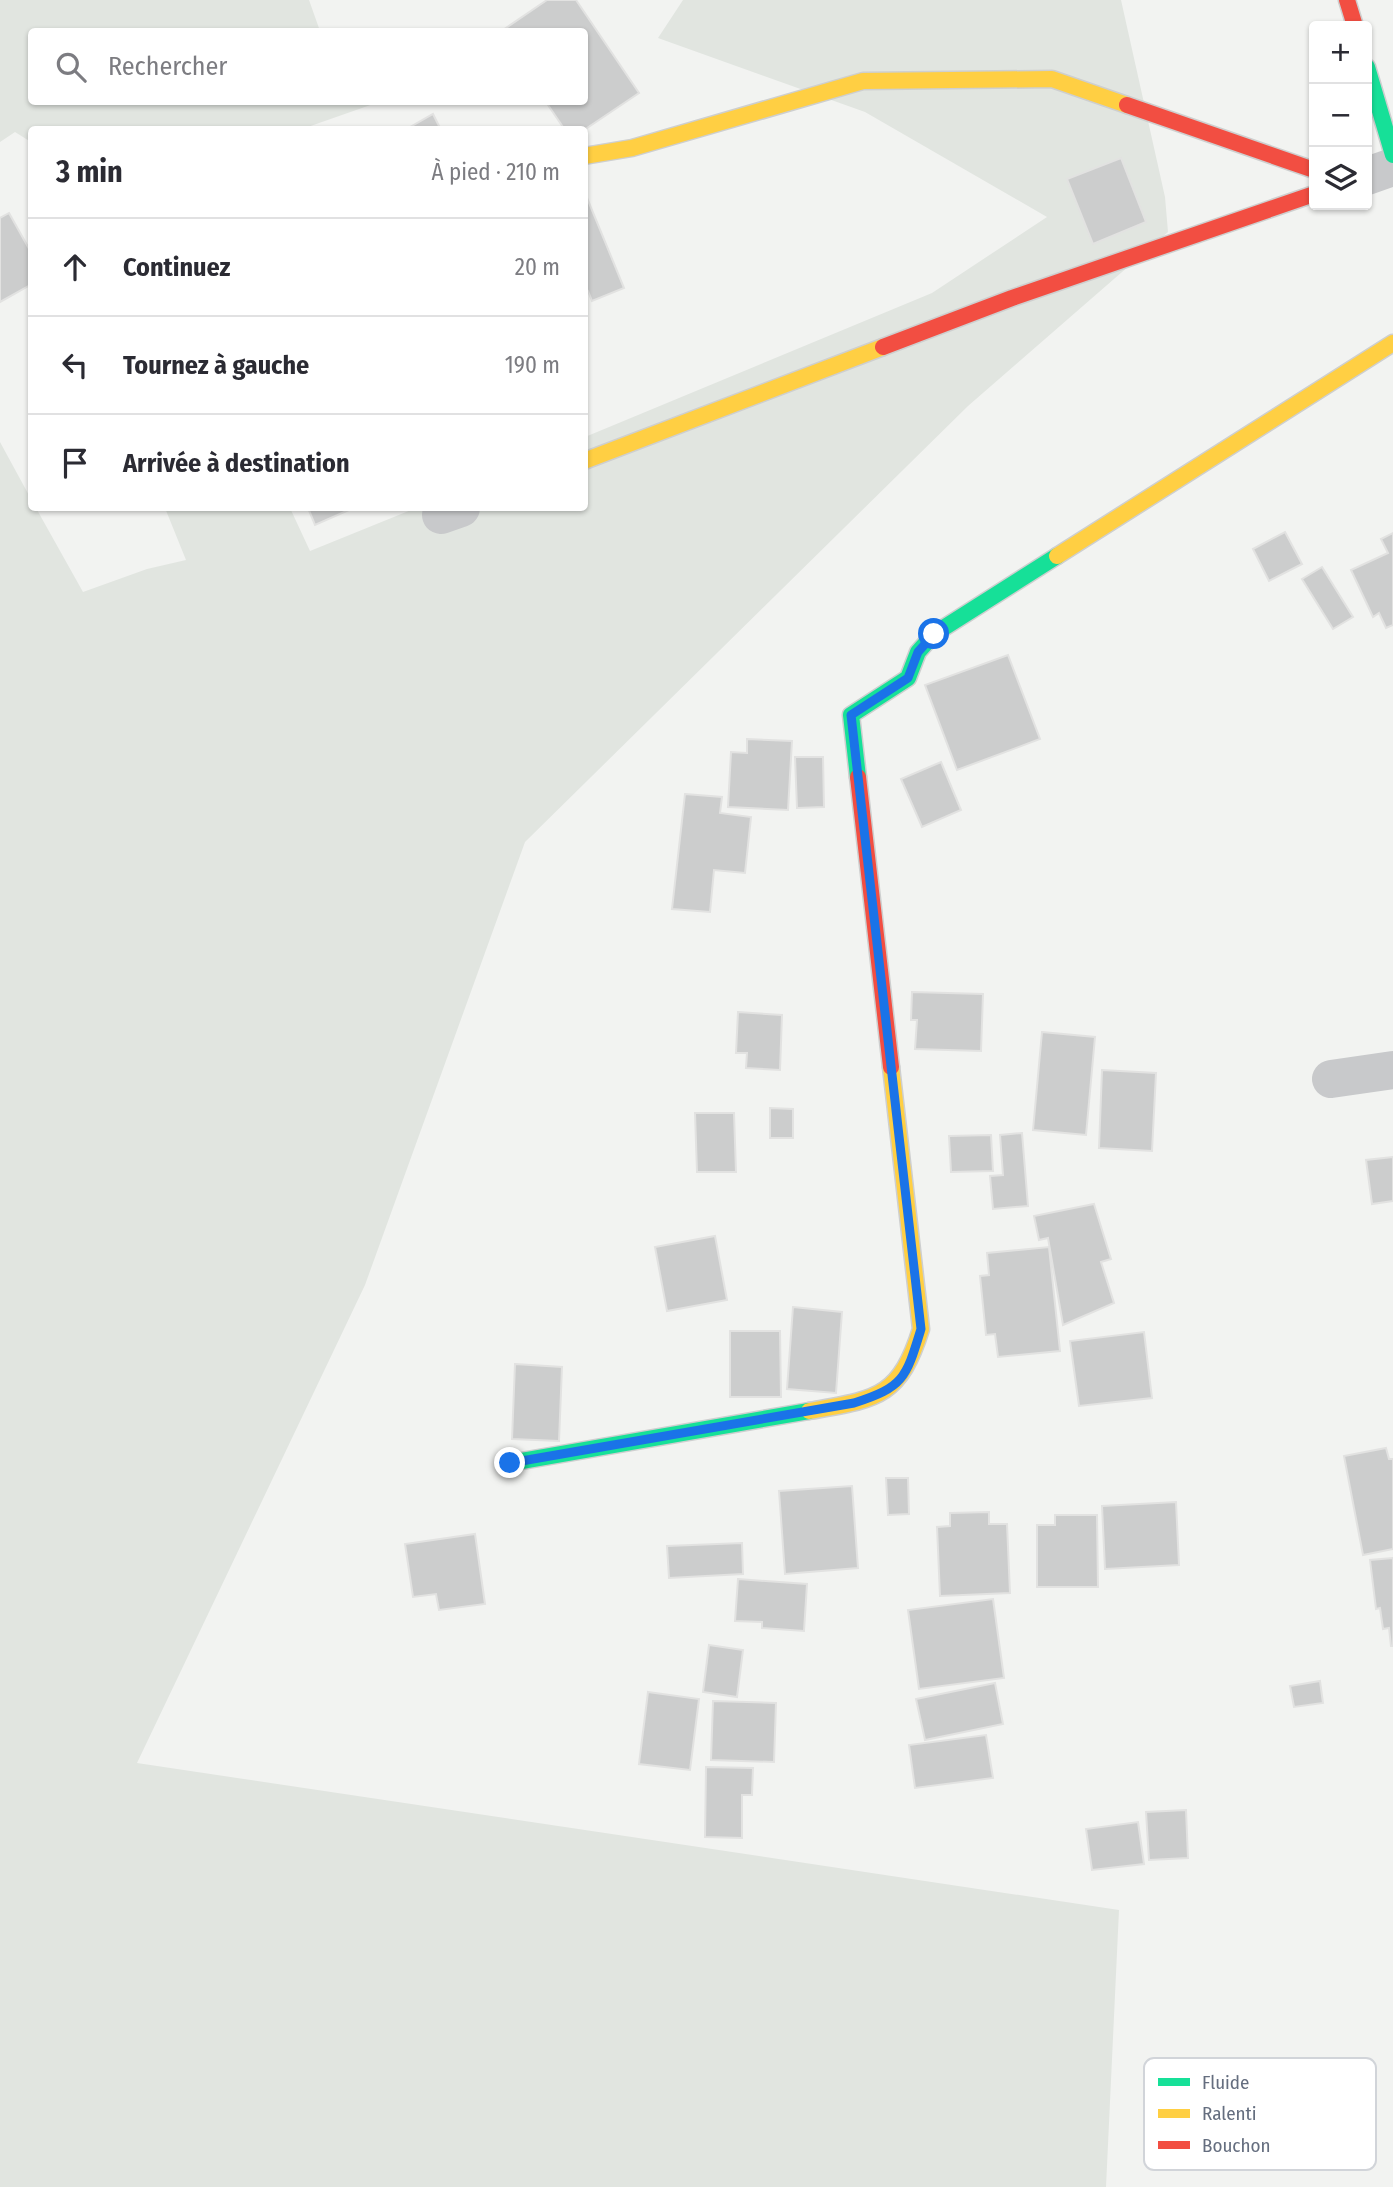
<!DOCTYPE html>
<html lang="fr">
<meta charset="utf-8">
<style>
:root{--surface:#fff;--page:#f7f7f7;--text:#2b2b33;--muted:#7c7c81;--line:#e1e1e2}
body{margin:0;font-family:"Fira Sans Condensed",sans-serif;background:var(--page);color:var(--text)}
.controls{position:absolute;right:21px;top:21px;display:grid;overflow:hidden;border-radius:7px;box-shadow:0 2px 5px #0004}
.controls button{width:63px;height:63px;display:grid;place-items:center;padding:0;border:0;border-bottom:2px solid var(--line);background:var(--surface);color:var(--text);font:35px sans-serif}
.stop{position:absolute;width:21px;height:21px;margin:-16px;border:5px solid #1a73e8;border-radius:50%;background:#fff}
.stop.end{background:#1a73e8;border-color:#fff;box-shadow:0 2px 7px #0008}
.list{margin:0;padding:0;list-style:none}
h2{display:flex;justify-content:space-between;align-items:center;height:91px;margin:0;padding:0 28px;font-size:30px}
h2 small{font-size:23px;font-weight:400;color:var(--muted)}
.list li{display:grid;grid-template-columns:46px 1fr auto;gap:21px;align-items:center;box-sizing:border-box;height:98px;padding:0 28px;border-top:2px solid var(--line)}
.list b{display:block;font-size:26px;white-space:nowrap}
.list em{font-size:23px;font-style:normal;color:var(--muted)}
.icon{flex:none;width:38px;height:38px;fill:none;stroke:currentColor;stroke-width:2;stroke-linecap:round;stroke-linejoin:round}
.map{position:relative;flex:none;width:1393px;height:2187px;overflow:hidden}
.search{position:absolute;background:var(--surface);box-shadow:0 2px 5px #0004;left:28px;top:28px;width:560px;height:77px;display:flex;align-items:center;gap:18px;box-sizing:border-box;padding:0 24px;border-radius:7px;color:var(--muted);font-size:26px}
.panel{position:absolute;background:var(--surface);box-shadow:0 2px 5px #0004;left:28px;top:126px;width:560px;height:385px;border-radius:7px}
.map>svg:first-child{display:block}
.green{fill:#e1e5e0}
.building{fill:#cccdcd;stroke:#e2e2e1;stroke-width:2}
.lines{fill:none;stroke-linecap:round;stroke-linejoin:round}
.fast-casing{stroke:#cecfcf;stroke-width:19}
.slow-casing{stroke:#cecfcf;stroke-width:19}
.jam-casing{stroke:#cecfcf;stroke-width:19}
.street{stroke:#c8c9cb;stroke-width:38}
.fast{stroke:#16e098;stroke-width:16}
.slow{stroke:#ffcf43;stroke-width:16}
.jam{stroke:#f24e42;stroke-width:16}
.route{stroke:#1a73e8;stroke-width:9}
.key{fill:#fff;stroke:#d1d4d9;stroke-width:2}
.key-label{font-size:19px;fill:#656e7f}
</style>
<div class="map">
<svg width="1393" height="2187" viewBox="0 0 1393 2187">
<rect width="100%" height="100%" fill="#f2f3f1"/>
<g class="green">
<polygon points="0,0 309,0 320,31 32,32 32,102 379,102 302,129 32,130 31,142 15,132 0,142"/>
<polygon points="683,0 1121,0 1165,197 1168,232 968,406 525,842 365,1285 137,1763 1119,1910 1106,2187 0,2187 0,442 31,499 32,508 36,508 83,592 147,569 186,560 165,508 290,508 310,551 416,508 584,508 585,437 932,293 1047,217 865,112 658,38"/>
</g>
<g class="building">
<polygon points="547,0 576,0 639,93 584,130 565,130 546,102 584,102 584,32 500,32"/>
<polygon points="433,114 441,130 405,130"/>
<polygon points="1121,158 1146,222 1093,244 1067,179"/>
<polygon points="585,193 624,288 592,301 588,291 584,292"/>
<polygon points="9,213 32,254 32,284 0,302 0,218"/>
<polygon points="308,508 348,508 349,510 315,525"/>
<polygon points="1285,532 1302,564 1269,581 1253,549"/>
<polygon points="1393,533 1393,625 1386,628 1379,613 1373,617 1351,570 1388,553 1381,539"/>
<polygon points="1322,567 1353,617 1333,629 1302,579"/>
<polygon points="1008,655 1040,739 957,770 925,685"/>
<polygon points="747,739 792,741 788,810 728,807 731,752 747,753"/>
<polygon points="795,757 823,757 824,807 797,808"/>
<polygon points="941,762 961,810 922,827 901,779"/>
<polygon points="685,794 722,797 720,813 751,817 745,873 714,870 710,912 672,909"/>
<polygon points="912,992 983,994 981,1051 915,1049 917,1020 911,1020"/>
<polygon points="738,1012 782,1015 780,1070 746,1068 747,1053 736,1053"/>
<polygon points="1042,1032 1095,1037 1086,1135 1033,1130"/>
<polygon points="1102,1070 1156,1073 1152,1151 1099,1148"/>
<polygon points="770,1108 793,1109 793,1138 770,1138"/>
<polygon points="695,1113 734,1113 736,1172 697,1172"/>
<polygon points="1022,1133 1028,1206 993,1209 990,1176 1003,1175 1000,1135"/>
<polygon points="991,1135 993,1171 951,1172 949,1136"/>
<polygon points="1393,1157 1393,1201 1372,1204 1366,1160"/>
<polygon points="1094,1204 1111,1259 1101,1262 1114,1303 1063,1325 1048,1238 1039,1240 1034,1216"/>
<polygon points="715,1236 727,1300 667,1311 655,1247"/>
<polygon points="1049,1247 1060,1351 998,1357 995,1334 986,1335 980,1276 989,1275 987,1253"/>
<polygon points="793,1307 842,1312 836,1393 787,1389"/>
<polygon points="730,1331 780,1331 781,1397 730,1397"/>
<polygon points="1144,1332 1152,1398 1079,1406 1070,1341"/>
<polygon points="515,1364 562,1367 559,1441 512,1439"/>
<polygon points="1386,1448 1389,1459 1393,1459 1393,1549 1363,1555 1344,1456"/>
<polygon points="886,1478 908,1478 909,1514 888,1515"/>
<polygon points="852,1486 858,1568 785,1574 779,1491"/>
<polygon points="1176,1502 1179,1565 1105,1569 1102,1506"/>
<polygon points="989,1512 989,1524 1007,1524 1010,1593 940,1596 937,1527 950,1526 950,1513"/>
<polygon points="1055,1515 1097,1515 1098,1587 1037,1587 1037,1525 1055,1525"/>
<polygon points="475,1534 485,1604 439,1610 436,1594 413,1597 405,1544"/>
<polygon points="742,1543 743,1574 669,1578 667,1546"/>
<polygon points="1393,1558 1393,1646 1391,1646 1389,1628 1383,1629 1380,1608 1376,1609 1370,1560"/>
<polygon points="738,1579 807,1584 804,1631 762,1628 762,1622 735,1621"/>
<polygon points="993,1599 1004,1678 919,1689 908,1610"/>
<polygon points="709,1645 743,1650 737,1697 703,1692"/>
<polygon points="1320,1681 1323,1703 1294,1707 1290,1686"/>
<polygon points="995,1683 1003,1724 925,1740 916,1699"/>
<polygon points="648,1692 699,1699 690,1770 639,1764"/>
<polygon points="713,1701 776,1703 774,1762 711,1760"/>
<polygon points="986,1735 993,1778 915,1788 909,1745"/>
<polygon points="706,1767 753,1768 752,1795 742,1795 742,1838 705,1837"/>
<polygon points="1186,1810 1188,1858 1149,1860 1146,1812"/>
<polygon points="1138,1822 1144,1864 1092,1870 1086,1829"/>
</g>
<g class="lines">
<g class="fast-casing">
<g id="fast">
<polyline points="1367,67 1393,155"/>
<polyline points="858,777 851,715 908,678 918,652 934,634 1057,556"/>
<polyline points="510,1463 809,1411"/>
</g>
</g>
<g class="slow-casing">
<g id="slow">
<polyline points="584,156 632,148 863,81 1052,79 1127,105"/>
<polyline points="584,461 883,347"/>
<polyline points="1057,556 1393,343"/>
<path d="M809 1411C876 1399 899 1399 921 1329L891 1067"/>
</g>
</g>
<g class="jam-casing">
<g id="jam">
<polyline points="1347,0 1355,26"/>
<polyline points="1127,105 1314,170"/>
<polyline points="883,347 1012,298 1314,194"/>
<polyline points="858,777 891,1067"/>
</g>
</g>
<g class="street">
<polyline points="1367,176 1393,167"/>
<polyline points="441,515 461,508"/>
<polyline points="1331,1079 1393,1070"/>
</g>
<use href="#fast" class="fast"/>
<use href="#slow" class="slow"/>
<use href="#jam" class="jam"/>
</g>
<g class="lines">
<path class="route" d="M510 1463 854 1403C904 1387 906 1378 921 1329L851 715 908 678 918 652 934 634"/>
</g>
<rect x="1144" y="2058" width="232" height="112" rx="10" class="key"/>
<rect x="1158" y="2078" width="32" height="8" fill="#16e098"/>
<rect x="1158" y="2109" width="32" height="9" fill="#ffcf43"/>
<rect x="1158" y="2141" width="32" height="8" fill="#f24e42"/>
<g class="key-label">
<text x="1202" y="2089">Fluide</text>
<text x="1202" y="2120">Ralenti</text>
<text x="1202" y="2152">Bouchon</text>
</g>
</svg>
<div class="controls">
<button>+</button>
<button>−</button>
<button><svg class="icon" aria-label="layers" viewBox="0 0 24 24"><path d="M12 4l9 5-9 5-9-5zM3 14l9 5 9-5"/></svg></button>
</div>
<div class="stop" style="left:934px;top:634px"></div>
<div class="stop end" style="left:510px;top:1463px"></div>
<div class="search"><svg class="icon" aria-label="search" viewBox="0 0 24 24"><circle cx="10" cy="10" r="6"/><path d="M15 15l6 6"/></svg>Rechercher</div>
<section class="panel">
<h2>3 min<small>À pied · 210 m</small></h2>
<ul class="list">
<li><svg class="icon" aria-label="ahead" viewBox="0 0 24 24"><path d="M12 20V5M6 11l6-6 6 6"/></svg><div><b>Continuez</b></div><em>20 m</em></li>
<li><svg class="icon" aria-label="left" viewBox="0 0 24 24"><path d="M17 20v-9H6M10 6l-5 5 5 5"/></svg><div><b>Tournez à gauche</b></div><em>190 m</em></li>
<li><svg class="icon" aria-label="arrive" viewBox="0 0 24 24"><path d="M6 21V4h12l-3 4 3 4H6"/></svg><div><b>Arrivée à destination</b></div></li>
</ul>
</section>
</div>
